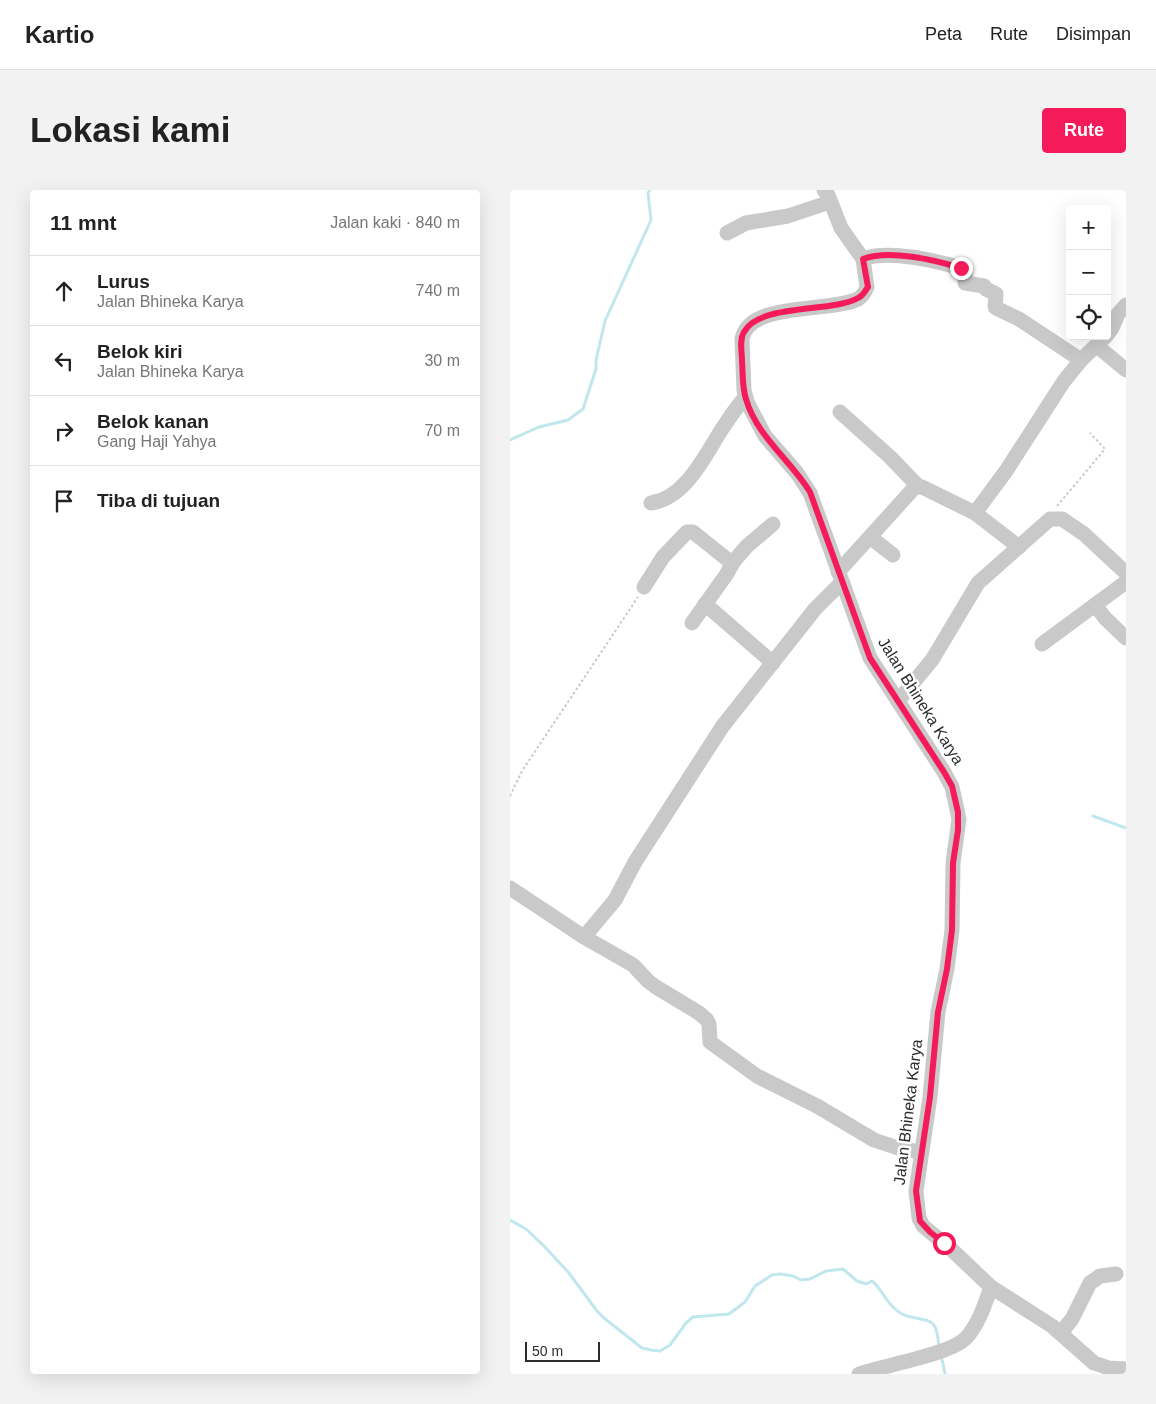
<!DOCTYPE html>
<html lang="id">
<meta charset="utf-8">
<style>
:root{--surface:#fff;--page:#f2f2f2;--text:#222;--muted:#767676;--line:#e0e0e0;--accent:#f51b5a}
body{margin:0;font-family:Helvetica,sans-serif;background:var(--page);color:var(--text)}
.controls{position:absolute;right:15px;top:15px;display:grid;overflow:hidden;border-radius:5px;box-shadow:0 5px 20px #0002}
.controls button{width:45px;height:45px;display:grid;place-items:center;padding:0;border:0;border-bottom:1px solid var(--line);background:var(--surface);color:var(--text);font:25px sans-serif}
.scale{position:absolute;left:15px;bottom:12px;width:75px;box-sizing:border-box;padding-left:5px;border:2px solid #2c2c2c;border-top:0;font-size:14px;line-height:18px;white-space:nowrap;color:#2c2c2c;-webkit-text-stroke:4px #fff;paint-order:stroke}
.stop{position:absolute;width:15px;height:15px;margin:-11px;border:4px solid #f51b5a;border-radius:50%;background:#fff}
.stop.end{background:#f51b5a;border-color:#fff;box-shadow:0 1px 5px #0008}
.list{margin:0;padding:0;list-style:none}
h2{display:flex;justify-content:space-between;align-items:center;height:65px;margin:0;padding:0 20px;font-size:21px}
h2 small{font-size:16px;font-weight:400;color:var(--muted)}
.list li{display:grid;grid-template-columns:32px 1fr auto;gap:15px;align-items:center;box-sizing:border-box;height:70px;padding:0 20px;border-top:1px solid var(--line)}
.list b{display:block;font-size:19px;white-space:nowrap}
.list p{margin:0;font-size:16px;white-space:nowrap;color:var(--muted)}
.list em{font-size:16px;font-style:normal;color:var(--muted)}
.icon{flex:none;width:28px;height:28px;fill:none;stroke:currentColor;stroke-width:2;stroke-linecap:round;stroke-linejoin:round}
.map{position:relative;flex:none;width:616px;height:1184px;overflow:hidden;border-radius:5px}
header{display:flex;align-items:center;gap:30px;box-sizing:border-box;height:70px;padding:0 25px;background:var(--surface);border-bottom:1px solid var(--line)}
header strong{font-size:24px}
nav{display:flex;gap:28px;margin-inline-start:auto;font-size:18px}
.intro{display:flex;align-items:center;justify-content:space-between;box-sizing:border-box;height:120px;padding:0 30px}
h1{margin:0;font-size:35px}
.button{padding:12px 22px;border-radius:5px;background:var(--accent);color:#fff;font-size:18px;font-weight:700}
main{display:flex;gap:30px;padding:0 30px}
aside{flex:1;background:var(--surface);border-radius:5px;box-shadow:0 5px 20px #0002}
.map>svg:first-child{display:block}
.lines{fill:none;stroke-linecap:round;stroke-linejoin:round}
.stream{stroke:#c0e6ee;stroke-width:3}
.path{stroke:#c9c9c9;stroke-width:2;stroke-dasharray:2.5 2.5;stroke-linecap:butt}
.minor{stroke:#c9c9c9;stroke-width:15}
.route{stroke:#f51b5a;stroke-width:6}
.labels{text-anchor:middle;dominant-baseline:central;stroke-width:5;stroke-linejoin:round;paint-order:stroke}
.street-label{font-size:16px;fill:#2c2c2c;stroke:#fff}
</style>
<header>
<strong>Kartio</strong>
<nav><a>Peta</a><a>Rute</a><a>Disimpan</a></nav>
</header>
<div class="intro"><h1>Lokasi kami</h1><a class="button">Rute</a></div>
<main>
<aside>
<h2>11 mnt<small>Jalan kaki · 840 m</small></h2>
<ul class="list">
<li><svg class="icon" aria-label="ahead" viewBox="0 0 24 24"><path d="M12 20V5M6 11l6-6 6 6"/></svg><div><b>Lurus</b><p>Jalan Bhineka Karya</p></div><em>740 m</em></li>
<li><svg class="icon" aria-label="left" viewBox="0 0 24 24"><path d="M17 20v-9H6M10 6l-5 5 5 5"/></svg><div><b>Belok kiri</b><p>Jalan Bhineka Karya</p></div><em>30 m</em></li>
<li><svg class="icon" aria-label="right" viewBox="0 0 24 24"><path d="M7 20v-9h11M14 6l5 5-5 5"/></svg><div><b>Belok kanan</b><p>Gang Haji Yahya</p></div><em>70 m</em></li>
<li><svg class="icon" aria-label="arrive" viewBox="0 0 24 24"><path d="M6 21V4h12l-3 4 3 4H6"/></svg><div><b>Tiba di tujuan</b></div></li>
</ul>
</aside>
<div class="map">
<svg width="616" height="1184" viewBox="0 0 616 1184">
<rect width="100%" height="100%" fill="#fff"/>
<g class="lines">
<g class="stream">
<polyline points="0,250 29,237 58,230 73,219 86,179 86,170 95,131 141,30 138,3 140,0"/>
<polyline points="583,626 616,638"/>
<path d="M0 1030 16 1039 34 1056 59 1083 87 1121 94 1128 132 1158 141 1160 150 1161 160 1155 176 1133 183 1127 219 1124 235 1112 245 1096 262 1085 271 1084 283 1086 291 1090 300 1089 316 1081 333 1079 347 1091 356 1094 362 1091C371 1098 375 1110 384 1118 388 1122 395 1126 401 1127 409 1129 421 1129 425 1137 428 1143 428 1150 429 1156"/>
<polyline points="431,1165 435,1184"/>
</g>
<g class="path">
<polyline points="547,316 595,259 580,243"/>
<polyline points="0,606 12,581 128,407"/>
</g>
<g class="minor">
<path d="M314 0 318 5 331 38 353 69 357 97C355 102 353 106 348 109 320 123 239 111 232 149L234 200 237 212 255 246 287 283 300 303 360 468 434 582 442 597 449 629 443 673 442 740 437 779 428 822 420 907 406 1001 409 1028 413 1036 441 1059 481 1097 542 1136 584 1173 599 1178 616 1179"/>
<polyline points="217,43 236,33 278,26 320,12"/>
<path d="M353 69C378 59 428 71 454 79L455 80V93L474 96 476 99 486 104 485 117 486 118 509 129 571 170"/>
<polyline points="597,145 602,138 608,124 616,115"/>
<polyline points="587,156 616,180"/>
<polyline points="330,222 380,267 408,296"/>
<path d="M141 313C176 308 195 265 212 239 219 228 227 217 235 207"/>
<polyline points="465,323 509,357"/>
<polyline points="360,347 383,365"/>
<polyline points="328,382 405,297 412,297 465,323 496,281 554,191 571,170 596,146"/>
<polyline points="134,397 153,367 177,342 183,342 218,370 224,371"/>
<polyline points="195,414 263,473"/>
<polyline points="585,415 595,428 616,448"/>
<polyline points="182,433 216,385 224,371 237,356 263,334"/>
<polyline points="532,454 616,392"/>
<polyline points="388,511 422,470 468,393 540,329 552,329 574,344 616,383"/>
<polyline points="0,698 74,747 123,775 138,791 146,797 189,823 197,830 199,834 200,852 247,886 307,916 364,950 391,959 411,962"/>
<polyline points="74,747 105,710 125,672 212,537 305,419 332,392"/>
<polyline points="551,1143 562,1129 580,1093 590,1086 606,1084"/>
<path d="M349 1184C375 1175 437 1165 455 1149 468 1136 475 1114 481 1097"/>
</g>
</g>
<g class="lines">
<path class="route" d="M434 1053 420 1042 410 1031 406 1001 420 907 428 822 437 779 442 740 443 673 448 640V622L442 596 434 582 360 468 300 302C281 271 246 245 236 209 232 197 233 184 232 171 232 162 229 150 234 142 250 113 322 123 348 108 353 106 355 101 358 97L353 69C379 59 425 70 451 78"/>
</g>
<g class="labels">
<g class="street-label">
<text transform="translate(411 511) rotate(58)">Jalan Bhineka Karya</text>
<text transform="translate(398 922) rotate(-83)">Jalan Bhineka Karya</text>
</g>
</g>
</svg>
<div class="controls">
<button>+</button>
<button>−</button>
<button><svg class="icon" aria-label="locate" viewBox="0 0 24 24"><circle cx="12" cy="12" r="6"/><path d="M12 2v4M12 18v4M2 12h4M18 12h4"/></svg></button>
</div>
<div class="scale">50 m</div>
<div class="stop" style="left:434px;top:1053px"></div>
<div class="stop end" style="left:451px;top:78px"></div>
</div>
</main>
